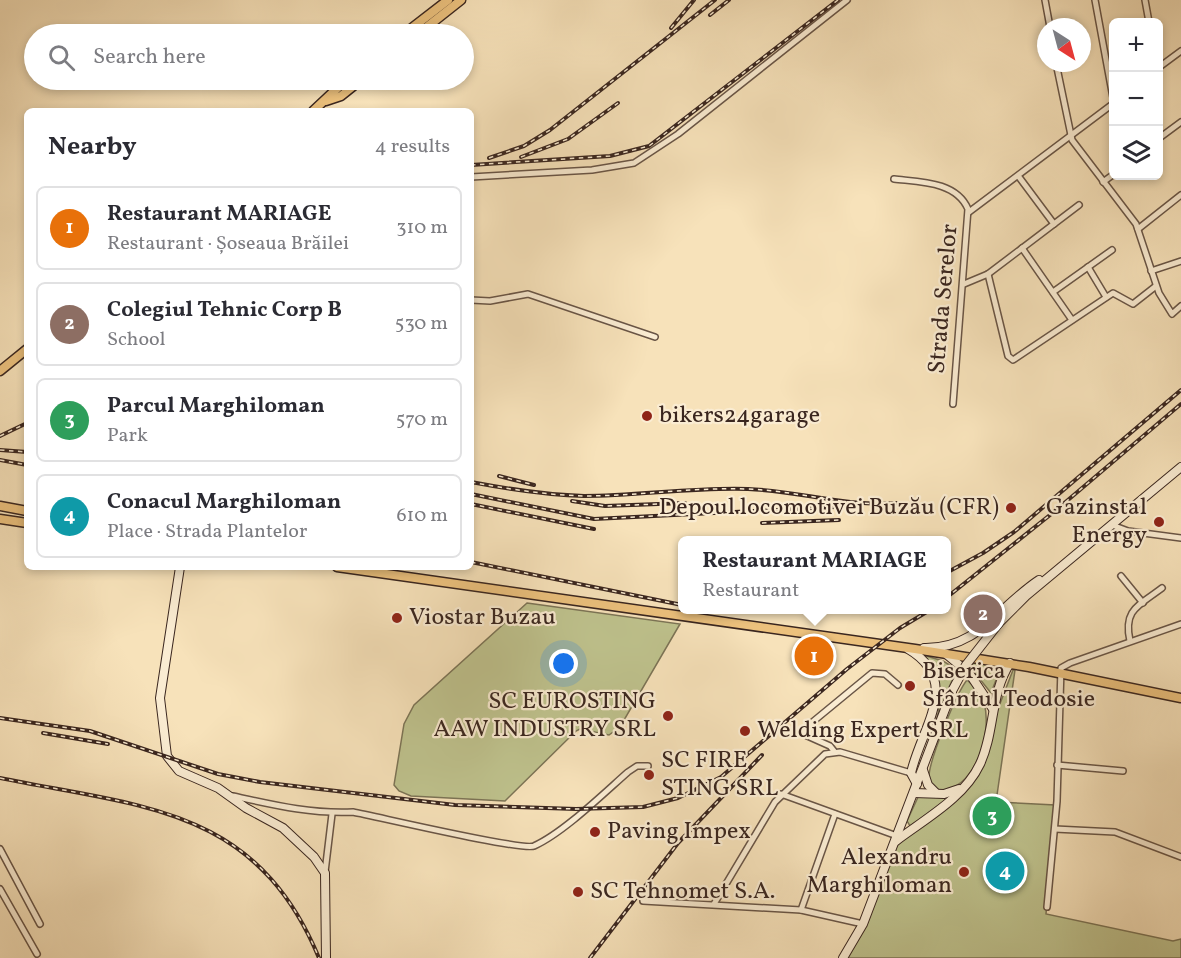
<!DOCTYPE html>
<meta charset="utf-8">
<style>
:root{--surface:#fff;--page:#f2f2f3;--text:#2b2b33;--muted:#7c7c81;--line:#e1e1e2;--accent:#8f2418}
body{margin:0;font-family:Vollkorn,serif;background:var(--page);color:var(--text)}
.controls{position:absolute;right:18px;top:18px;display:grid;overflow:hidden;border-radius:9px;box-shadow:0 3px 9px #0003}
.controls button{width:54px;height:54px;display:grid;place-items:center;padding:0;border:0;border-bottom:2px solid var(--line);background:var(--surface);color:var(--text);font:30px sans-serif}
.compass{position:absolute;left:1037px;top:18px;width:54px;height:54px;border-radius:50%;background:var(--surface);box-shadow:0 3px 9px #0003;rotate:144deg}
.you{position:absolute;left:564px;top:664px;width:21px;height:21px;margin:-15px;border:4px solid #fff;border-radius:50%;background:#1a73e8;box-shadow:0 0 0 9px #1a73e833}
.badge{display:grid;place-items:center;width:39px;height:39px;border-radius:50%;background:var(--accent);color:#fff;font-size:20px;font-weight:700}
.pin{position:absolute;translate:-50% -50%;border:3px solid #fff;box-shadow:0 2px 6px #0006}
.popup{position:absolute;left:678px;top:536px;width:273px;height:78px;box-sizing:border-box;display:grid;place-content:center;border-radius:9px;background:var(--surface);filter:drop-shadow(0 2px 4px #0005);font-size:20px;white-space:nowrap;color:var(--muted)}
.popup b{font-size:22px;color:var(--text)}
.popup::after{content:'';position:absolute;left:50%;top:100%;margin-left:-12px;border:12px solid transparent;border-top-color:var(--surface)}
.list{margin:0;padding:0;list-style:none}
h2{display:flex;justify-content:space-between;align-items:center;height:78px;margin:0;padding:0 24px;font-size:26px}
h2 small{font-size:20px;font-weight:400;color:var(--muted)}
.list li{display:grid;grid-template-columns:39px 1fr auto;gap:18px;align-items:center;box-sizing:border-box;height:84px;margin:0 12px 12px;padding:0 12px;border:2px solid var(--line);border-radius:9px}
.list b{display:block;font-size:22px;white-space:nowrap}
.list p{margin:0;font-size:20px;white-space:nowrap;color:var(--muted)}
.list em{font-size:20px;font-style:normal;color:var(--muted)}
.icon{flex:none;width:33px;height:33px;fill:none;stroke:currentColor;stroke-width:2;stroke-linecap:round;stroke-linejoin:round}
.map{position:relative;flex:none;width:1181px;height:958px;overflow:hidden}
.search{position:absolute;background:var(--surface);box-shadow:0 3px 9px #0003;left:24px;top:24px;width:450px;height:66px;display:flex;align-items:center;gap:15px;box-sizing:border-box;padding:0 21px;border-radius:33px;color:var(--muted);font-size:22px}
.panel{position:absolute;background:var(--surface);box-shadow:0 3px 9px #0003;left:24px;top:108px;width:450px;height:462px;border-radius:9px}
.map>svg:first-child{display:block}
.green{fill:#bfc38e;stroke:#7c7456;stroke-width:1.5}
.lines{fill:none;stroke-linecap:round;stroke-linejoin:round}
.street-casing{stroke:#695546;stroke-width:8}
.secondary-casing{stroke:#3a261f;stroke-width:10}
.primary-casing{stroke:#3a261f;stroke-width:11}
.street{stroke:#faecd2;stroke-width:5}
.secondary{stroke:#faecd2;stroke-width:8}
.primary{stroke:#ecc17d;stroke-width:8}
.rail-casing{stroke:#3a261f;stroke-width:4}
.rail{stroke:#faecd2;stroke-width:1.5;stroke-dasharray:4.5;stroke-linecap:butt}
.secondary-bridge-casing{stroke:#3a261f;stroke-width:10;stroke-linecap:butt}
.secondary-bridge{stroke:#faecd2;stroke-width:8}
.poi-dot{fill:#8f2418;stroke:#faecd2;stroke-width:2}
.labels{text-anchor:middle;dominant-baseline:central;stroke-width:4.5;stroke-linejoin:round;paint-order:stroke}
.street-label{font-size:24px;fill:#3a261f;stroke:#faecd2}
.poi-label{font-size:24px;fill:#3a261f;stroke:#faecd2;text-anchor:start}
</style>
<div class="map">
<svg width="1181" height="958" viewBox="0 0 1181 958">
<rect width="100%" height="100%" fill="#f7e2ba"/>
<filter id="stains"><feTurbulence type="fractalNoise" baseFrequency=".00333" numOctaves="4"/><feColorMatrix values="0 0 0 0 .2 0 0 0 0 .09 0 0 0 0 .02 0 0 0 .5 -.17"/></filter>
<radialGradient id="worn" r=".72"><stop offset=".6" stop-color="#630" stop-opacity="0"/><stop offset="1" stop-color="#630" stop-opacity=".3"/></radialGradient>
<g class="green">
<polygon points="527,603 680,624 620,727 609,735 580,729 576,731 505,801 411,796 399,791 394,785 404,724 414,705"/>
<path d="M923 655 943 661 958 670C947 687 944 703 936 721 944 697 940 675 923 655Z"/>
<polygon points="974,662 1001,667 991,693 971,668"/>
<polygon points="1013,670 1015,670 996,802 1055,805 1046,914 1173,941 1181,939 1181,958 845,958 895,842 943,806 972,776"/>
<path d="M967 680C974 686 981 694 984 703 993 733 974 794 937 790 933 786 930 784 929 778 928 762 957 692 967 680Z"/>
<polygon points="919,795 948,798 910,826 907,821"/>
</g>
<g class="lines">
<g class="street-casing">
<g id="street">
<polyline points="1045,0 1050,27"/>
<polyline points="1145,0 1149,22"/>
<polyline points="1056,63 1072,140 1136,224 1159,293 1172,314 1181,306"/>
<polyline points="1158,68 1181,51"/>
<polyline points="1158,139 1181,122"/>
<polyline points="471,177 592,170 634,163 678,134 847,0"/>
<polyline points="1019,177 1054,224"/>
<path d="M894 179C919 182 956 181 968 209L953 404"/>
<polyline points="1103,182 1114,174"/>
<polyline points="969,212 1114,103 1095,0"/>
<polyline points="1138,229 1181,195"/>
<polyline points="1022,248 1072,320"/>
<polyline points="1088,267 1106,297"/>
<polyline points="1151,271 1181,261"/>
<polyline points="988,274 1008,356 1013,360 1113,293 1133,304 1156,286"/>
<polyline points="964,284 988,274 1079,205"/>
<polyline points="1053,292 1112,250"/>
<polyline points="471,300 490,301 528,294 655,337"/>
<polyline points="1112,525 1128,531 1181,538"/>
<polyline points="1121,576 1143,603"/>
<path d="M1130 641C1123 610 1138 606 1162 588"/>
<polyline points="834,751 830,746 803,734 804,729 872,673 885,674 898,685"/>
<polyline points="1057,765 1123,771"/>
<polyline points="781,794 897,836"/>
<path d="M233 796C274 805 311 814 353 812 379 817 522 851 534 846 563 833 603 794 628 772L637 766H648"/>
<polyline points="1055,829 1115,832 1181,857"/>
<polyline points="0,849 40,924"/>
<polyline points="325,872 332,814"/>
<polyline points="0,889 37,954"/>
<polyline points="643,901 801,910 863,924"/>
<polyline points="714,904 775,802 825,754 840,752 911,773"/>
<polyline points="1047,907 1057,801 1061,668 1070,663 1181,624"/>
<polyline points="801,910 835,814"/>
</g>
</g>
<g class="secondary-casing">
<g id="secondary">
<polyline points="180,567 160,698 167,756 179,771 218,788 246,808 283,828 314,857 325,873 326,958"/>
<polyline points="999,623 1026,596 1181,467"/>
<path d="M924 648C978 649 998 607 1039 580"/>
<path d="M908 649C963 681 921 728 911 773L917 784"/>
<polyline points="946,654 969,673 993,709"/>
<polyline points="923,770 928,785 936,793"/>
<polyline points="914,793 944,794 959,789"/>
<path d="M896 841C925 819 964 798 980 764 995 732 990 694 1010 663"/>
<polyline points="843,958 863,924 952,691"/>
</g>
</g>
<g class="primary-casing">
<g id="primary">
<polyline points="404,34 448,0"/>
<polyline points="418,34 461,0"/>
<polyline points="326,101 341,96 361,80"/>
<polyline points="313,111 346,80"/>
<polyline points="0,371 27,349"/>
<polyline points="0,506 27,511"/>
<polyline points="0,519 27,523"/>
<polyline points="337,567 915,649 1029,667 1181,698"/>
</g>
</g>
<use href="#street" class="street"/>
<use href="#secondary" class="secondary"/>
<use href="#primary" class="primary"/>
<g class="rail-casing">
<g id="rail">
<polyline points="710,15 729,0"/>
<polyline points="671,28 694,0"/>
<polyline points="521,157 568,139 618,103"/>
<polyline points="489,158 524,146 550,130 715,0"/>
<polyline points="471,165 610,156 649,146 838,0"/>
<polyline points="0,436 27,423"/>
<polyline points="0,450 27,452"/>
<polyline points="0,460 27,465"/>
<polyline points="499,476 534,485"/>
<path d="M471 482C508 489 546 495 584 496 639 496 693 487 748 489 801 491 843 507 898 503"/>
<polyline points="471,494 594,519 835,507"/>
<polyline points="572,501 605,506 685,503"/>
<polyline points="471,504 594,529"/>
<polyline points="762,523 839,520"/>
<polyline points="471,562 682,605"/>
<polyline points="946,573 983,553 1014,532 1181,390"/>
<polyline points="946,598 1055,511 1181,404"/>
<polyline points="740,610 798,610"/>
<polyline points="0,718 90,731 218,774 260,782 455,805 576,809 643,807 678,798 721,777 847,669 900,628 930,610"/>
<polyline points="43,733 108,744"/>
<path d="M0 778C141 807 256 806 319 958"/>
<polyline points="590,958 678,843 762,755"/>
</g>
</g>
<use href="#rail" class="rail"/>
<g class="secondary-bridge-casing">
<polyline id="secondary-bridge" points="952,691 966,665 999,623"/>
</g>
<use href="#secondary-bridge" class="secondary-bridge"/>
</g>
<g class="poi-dot">
<circle cx="647" cy="416" r="6"/>
<circle cx="1011" cy="508" r="6"/>
<circle cx="1159" cy="522" r="6"/>
<circle cx="397" cy="618" r="6"/>
<circle cx="910" cy="686" r="6"/>
<circle cx="668" cy="716" r="6"/>
<circle cx="745" cy="731" r="6"/>
<circle cx="649" cy="775" r="6"/>
<circle cx="595" cy="832" r="6"/>
<circle cx="964" cy="872" r="6"/>
<circle cx="578" cy="892" r="6"/>
</g>
<g class="labels">
<g class="street-label">
<text transform="translate(944 299) rotate(-85)">Strada Serelor</text>
</g>
<g class="poi-label">
<text x="659" y="416">bikers24garage</text>
<text x="999" y="508" text-anchor="end">Depoul locomotivei Buzău (CFR)</text>
<text x="1147" y="508" text-anchor="end">Gazinstal<tspan x="1147" dy="28">Energy</tspan></text>
<text x="409" y="618">Viostar Buzau</text>
<text x="922" y="672">Biserica<tspan x="922" dy="28">Sfântul Teodosie</tspan></text>
<text x="656" y="702" text-anchor="end">SC EUROSTING<tspan x="656" dy="28">AAW INDUSTRY SRL</tspan></text>
<text x="757" y="731">Welding Expert SRL</text>
<text x="661" y="761">SC FIRE<tspan x="661" dy="28">STING SRL</tspan></text>
<text x="607" y="832">Paving Impex</text>
<text x="952" y="858" text-anchor="end">Alexandru<tspan x="952" dy="28">Marghiloman</tspan></text>
<text x="590" y="892">SC Tehnomet S.A.</text>
</g>
</g>
<rect width="100%" height="100%" filter="url(#stains)"/>
<rect width="100%" height="100%" fill="url(#worn)"/>
</svg>
<div class="controls">
<button>+</button>
<button>−</button>
<button><svg class="icon" aria-label="layers" viewBox="0 0 24 24"><path d="M12 4l9 5-9 5-9-5zM3 14l9 5 9-5"/></svg></button>
</div>
<svg class="compass" viewBox="-18 -18 36 36"><path d="M0-13l5 13h-10z" fill="#e53935"/><path d="M0 13l5-13h-10z" fill="#7c7c81"/></svg>
<div class="you"></div>
<div class="pin badge" style="left:814px;top:656px;background:#e8710a">1</div>
<div class="popup"><b>Restaurant MARIAGE</b>Restaurant</div>
<div class="pin badge" style="left:983px;top:614px;background:#8d6e63">2</div>
<div class="pin badge" style="left:992px;top:816px;background:#2e9e5b">3</div>
<div class="pin badge" style="left:1005px;top:871px;background:#0f9aa8">4</div>
<div class="search"><svg class="icon" aria-label="search" viewBox="0 0 24 24"><circle cx="10" cy="10" r="6"/><path d="M15 15l6 6"/></svg>Search here</div>
<section class="panel">
<h2>Nearby<small>4 results</small></h2>
<ul class="list">
<li><span class="badge" style="background:#e8710a">1</span><div><b>Restaurant MARIAGE</b><p>Restaurant · Șoseaua Brăilei</p></div><em>310 m</em></li>
<li><span class="badge" style="background:#8d6e63">2</span><div><b>Colegiul Tehnic Corp B</b><p>School</p></div><em>530 m</em></li>
<li><span class="badge" style="background:#2e9e5b">3</span><div><b>Parcul Marghiloman</b><p>Park</p></div><em>570 m</em></li>
<li><span class="badge" style="background:#0f9aa8">4</span><div><b>Conacul Marghiloman</b><p>Place · Strada Plantelor</p></div><em>610 m</em></li>
</ul>
</section>
</div>
